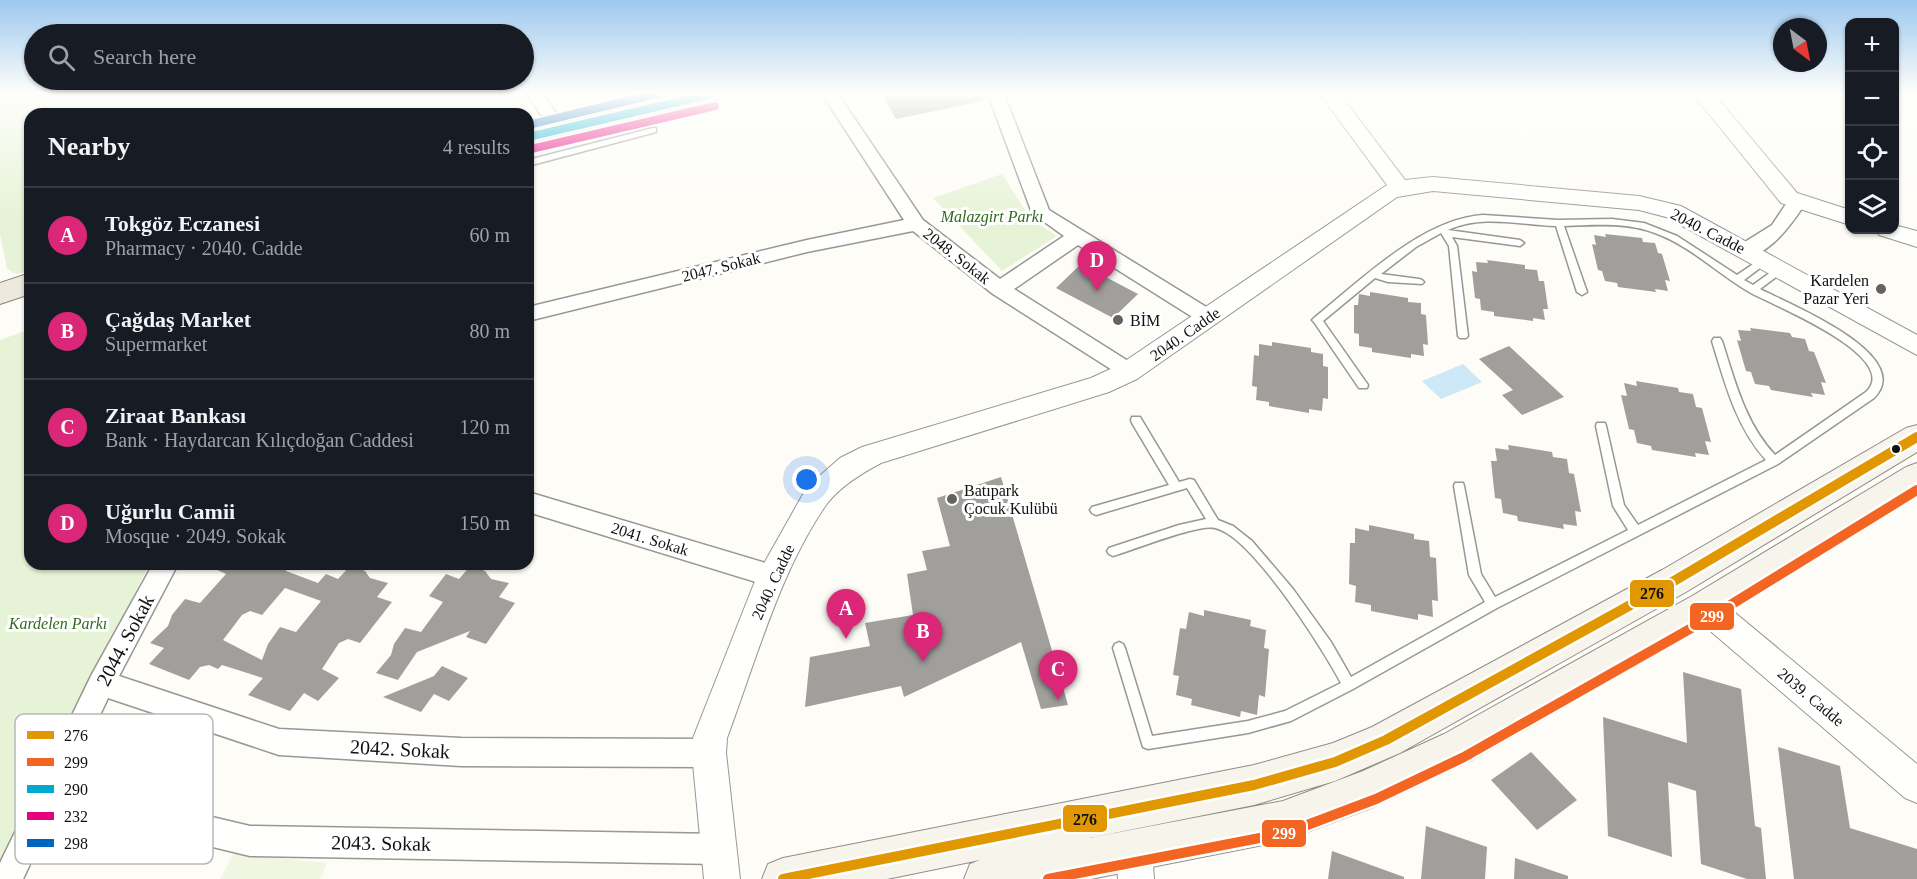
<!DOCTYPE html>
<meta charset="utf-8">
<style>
:root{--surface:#171b24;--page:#20242c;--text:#f1f3f6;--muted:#9ea1a6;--line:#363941;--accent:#db2777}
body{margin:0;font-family:"Times New Roman",serif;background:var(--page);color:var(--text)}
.controls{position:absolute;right:18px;top:18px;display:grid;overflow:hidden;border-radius:12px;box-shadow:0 2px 4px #0004}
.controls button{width:54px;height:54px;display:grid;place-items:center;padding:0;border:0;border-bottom:2px solid var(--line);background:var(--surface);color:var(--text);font:30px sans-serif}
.compass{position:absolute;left:1773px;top:18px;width:54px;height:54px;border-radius:50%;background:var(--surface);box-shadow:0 2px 4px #0004;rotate:148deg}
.you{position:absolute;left:807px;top:480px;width:21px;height:21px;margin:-15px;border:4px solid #fff;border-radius:50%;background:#1a73e8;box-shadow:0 0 0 9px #1a73e833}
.badge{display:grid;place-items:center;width:39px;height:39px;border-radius:50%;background:var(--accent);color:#fff;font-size:20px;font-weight:700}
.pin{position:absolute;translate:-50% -50px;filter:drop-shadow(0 2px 3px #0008)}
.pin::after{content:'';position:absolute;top:32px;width:21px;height:18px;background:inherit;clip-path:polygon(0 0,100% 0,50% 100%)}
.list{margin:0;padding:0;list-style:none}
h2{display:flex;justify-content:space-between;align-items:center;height:78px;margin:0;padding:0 24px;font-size:26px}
h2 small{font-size:20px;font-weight:400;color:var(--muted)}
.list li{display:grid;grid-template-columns:39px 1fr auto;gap:18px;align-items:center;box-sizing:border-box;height:96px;padding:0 24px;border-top:2px solid var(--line)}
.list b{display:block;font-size:22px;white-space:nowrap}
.list p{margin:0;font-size:20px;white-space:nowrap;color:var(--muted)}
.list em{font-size:20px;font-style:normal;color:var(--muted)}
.icon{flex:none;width:33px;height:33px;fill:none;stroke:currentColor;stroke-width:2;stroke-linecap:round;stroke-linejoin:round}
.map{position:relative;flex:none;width:1917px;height:879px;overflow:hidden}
.search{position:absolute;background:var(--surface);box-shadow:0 2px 4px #0004;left:24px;top:24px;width:510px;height:66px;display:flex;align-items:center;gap:15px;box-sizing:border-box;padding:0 21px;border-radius:33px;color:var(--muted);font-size:22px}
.panel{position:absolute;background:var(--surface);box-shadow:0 2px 4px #0004;left:24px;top:108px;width:510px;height:462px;border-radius:18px}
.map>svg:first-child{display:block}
.green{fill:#e7f3d7}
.pitch{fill:#f0f6e1}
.water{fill:#cde8f7}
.building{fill:#a19f9c;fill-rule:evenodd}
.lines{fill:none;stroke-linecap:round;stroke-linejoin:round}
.service-casing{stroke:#979795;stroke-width:3}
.minor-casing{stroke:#979795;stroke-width:3}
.tertiary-casing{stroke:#979795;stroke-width:2}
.secondary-casing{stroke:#8e8d8b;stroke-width:2}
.primary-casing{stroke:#858482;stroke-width:2}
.service{fill:#fffffe;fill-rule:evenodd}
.minor{fill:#fffffe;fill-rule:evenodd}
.tertiary{fill:#fffffe;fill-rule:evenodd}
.secondary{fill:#f6f4eb;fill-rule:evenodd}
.primary{fill:#ede9dc;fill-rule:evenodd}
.bus-1-casing{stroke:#fff;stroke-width:15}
.bus-2-casing{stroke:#fff;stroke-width:15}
.bus-3-casing{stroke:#fff;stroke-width:11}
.bus-4-casing{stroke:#fff;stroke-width:11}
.bus-5-casing{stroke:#fff;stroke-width:11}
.bus-1{stroke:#e09702;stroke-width:10}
.bus-2{stroke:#f26522;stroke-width:10}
.bus-3{stroke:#00a9ce;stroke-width:8}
.bus-4{stroke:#e5007d;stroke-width:8}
.bus-5{stroke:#0065bd;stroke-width:8}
.poi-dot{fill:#646362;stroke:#fff;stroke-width:2}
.bus-dot{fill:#111;stroke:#fff;stroke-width:2}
.labels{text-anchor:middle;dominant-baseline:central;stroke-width:6;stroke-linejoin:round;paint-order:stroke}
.park-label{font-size:16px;font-style:italic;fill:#2f6b1f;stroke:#fff}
.street-label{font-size:16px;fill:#111;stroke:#fff}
.poi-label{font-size:16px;fill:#111;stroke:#fff;text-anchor:start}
.near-street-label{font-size:20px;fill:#111;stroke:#fff}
.key{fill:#fff;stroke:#b8b8b8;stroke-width:1.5}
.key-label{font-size:16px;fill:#111}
.line-badge{stroke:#fff;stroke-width:2}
.badge-label{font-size:16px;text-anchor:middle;font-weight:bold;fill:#fff}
.pale-badge-label{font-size:16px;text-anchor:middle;font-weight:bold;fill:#111}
</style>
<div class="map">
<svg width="1917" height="879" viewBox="0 0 1917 879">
<rect width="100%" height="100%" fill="#fdfcf7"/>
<g class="green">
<polygon points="0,94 522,94 525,106 508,114 30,114 30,271 16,274 7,269 0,235"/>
<polygon points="1002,174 1030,218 1057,236 1002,271 933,198"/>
<polygon points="30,329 30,564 149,564 0,872 0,340"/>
</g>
<polygon class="pitch" points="234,853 327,863 320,879 220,879"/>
<polygon class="water" points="1463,364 1482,382 1441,399 1422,381"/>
<g class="building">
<polygon points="882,94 982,94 983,101 896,119"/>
<polygon points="1605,234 1642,238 1643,242 1655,243 1658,253 1662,254 1670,281 1665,280 1668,291 1655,289 1656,292 1618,287 1617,283 1605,281 1602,271 1598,270 1592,244 1596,245 1594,235 1606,237"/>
<polygon points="1487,260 1525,265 1525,269 1537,270 1539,281 1544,281 1548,309 1543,309 1545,320 1533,318 1533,321 1494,316 1494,312 1481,310 1480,299 1475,298 1472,271 1477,272 1476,262 1488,263"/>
<polygon points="1081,264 1138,294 1113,318 1056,288"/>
<polygon points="1370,292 1408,298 1408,302 1421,303 1421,314 1426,315 1428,345 1423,344 1424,356 1411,354 1411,358 1372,352 1372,348 1359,346 1359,334 1354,333 1354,305 1358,305 1359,294 1370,296"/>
<polygon points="1750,328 1790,333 1792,337 1805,339 1809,351 1814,352 1826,383 1821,382 1825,395 1811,393 1813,397 1771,390 1769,386 1755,384 1751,372 1746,371 1737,340 1741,341 1738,330 1751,331"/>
<polygon points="1272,342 1311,348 1311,352 1323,354 1323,366 1328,367 1328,399 1323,398 1322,411 1309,409 1309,413 1269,406 1269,402 1256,400 1257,387 1252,386 1254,355 1259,356 1259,344 1272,346"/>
<polygon points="1509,346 1564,397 1522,415 1502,395 1513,390 1479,359"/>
<polygon points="1636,381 1678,388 1679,392 1693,394 1696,407 1702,408 1711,442 1705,441 1709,455 1695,453 1696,457 1652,450 1651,446 1637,443 1634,430 1629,429 1621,395 1627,396 1624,383 1637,386"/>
<polygon points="1508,445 1552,452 1553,457 1567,459 1569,473 1574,474 1581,512 1575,511 1577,526 1563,524 1564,529 1518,521 1517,516 1503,513 1501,499 1495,498 1491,461 1497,461 1495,448 1509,450"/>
<polygon points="1001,477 1068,705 1041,709 1021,642 904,697 901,686 805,707 810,657 870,646 865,623 913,615 907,574 927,570 922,551 950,546 937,498"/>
<polygon points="1369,525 1414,534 1414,539 1429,541 1430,557 1436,558 1438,601 1432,600 1433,617 1418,614 1418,620 1371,611 1371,605 1355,602 1356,586 1349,584 1350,543 1355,543 1355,528 1369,531"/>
<path d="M204 564H287L286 571 318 583 326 574 338 579 351 565 365 571 370 578 388 583 377 597 392 602 360 643 348 639 339 643 322 669 339 678 318 701 304 693 290 711 248 695 263 678 222 665 218 669 209 665 200 667 189 680 149 664 164 648 150 643 168 626 172 615 185 599 200 603 226 574ZM285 588 321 601 296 632 280 627 268 644 262 660 223 640 242 615 250 611 262 615Z"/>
<polygon points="471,565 485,571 491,579 509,583 499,597 515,603 486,644 466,637 470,631 417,652 398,680 376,673 391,655 394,644 405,628 421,632 443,602 429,596 446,574 459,579"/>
<polygon points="1204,610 1251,620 1250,626 1266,630 1264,648 1269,649 1265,697 1259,695 1257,715 1241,711 1240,717 1191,705 1192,699 1176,695 1179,676 1173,675 1180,628 1186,629 1189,612 1204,616"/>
<polygon points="442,666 468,678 449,701 434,694 421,712 383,697 434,676"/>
<polygon points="1683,672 1741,689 1755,826 1761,828 1766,879 1747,879 1701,864 1696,791 1668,782 1672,857 1608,836 1603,717 1687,743"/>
<polygon points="1778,747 1840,766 1850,828 1917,849 1917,879 1794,879"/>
<polygon points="1531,752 1577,800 1537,830 1491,780"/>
<polygon points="1426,826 1487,847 1485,879 1421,879"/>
<polygon points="1332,851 1404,877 1404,879 1328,879"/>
<polygon points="1515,858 1568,876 1568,879 1514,879"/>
</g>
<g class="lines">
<g class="service-casing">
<g id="service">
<polygon points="653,128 656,128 656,132 528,166 528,160"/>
<path d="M1483 215 1558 220 1612 219 1644 223 1677 236 1737 275 1762 258H1768L1770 260 1768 262 1744 280 1753 285 1778 267H1784L1786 269 1784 271 1760 289C1787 303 1917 355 1874 398L1778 464 1497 608 1353 689 1291 721 1248 733 1148 749 1143 747 1113 648 1115 644 1119 642 1123 644 1125 648 1152 736 1248 721 1285 711 1341 683C1323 649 1251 535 1215 528 1197 524 1134 550 1113 556L1109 554 1107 551 1109 548 1179 525 1206 519 1187 488 1096 515 1092 513 1090 510 1092 507 1169 485 1132 423 1131 420 1132 417H1140L1179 482 1190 479 1194 480 1218 520 1233 526 1252 541 1293 589 1331 642 1351 677 1485 602 1469 575 1454 486 1455 483H1463L1464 486 1481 574 1495 597 1628 530 1613 506 1596 426 1597 423H1605L1606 426 1624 505 1638 525 1766 460C1736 427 1725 383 1712 341L1714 338H1720L1722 341C1735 381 1745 423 1775 455L1866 392C1903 357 1773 305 1751 293 1719 275 1691 246 1655 233 1625 222 1595 225 1564 226L1587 292 1582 295 1577 292 1556 226C1520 225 1482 214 1448 230L1520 240 1524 243 1520 246 1452 237 1457 246 1468 336 1466 338H1460L1458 336 1449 246 1441 233 1416 247 1381 274 1419 279 1422 280 1424 282 1422 284 1388 282 1375 278 1323 321 1368 385 1367 388H1359L1314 322 1312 320 1314 318C1360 281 1422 219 1483 215Z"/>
</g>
</g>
<g class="minor-casing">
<g id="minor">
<polygon points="527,94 543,94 555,111 553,115 541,115"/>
<polygon points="822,94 838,94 923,220 1000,279 1064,236 1032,213 988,94 1004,94 1049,210 1216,313 1219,318 1216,323 1209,325 1202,323 1078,245 1014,289 1136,366 1139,372 1136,378 1128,380 993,294 913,231 807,252 528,321 528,307 807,240 904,220"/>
<path d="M1797 196 1806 202C1794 221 1766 262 1740 255L1737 250 1740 245 1772 225 1790 198Z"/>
<polygon points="528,492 772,565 781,568 784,576 781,584 772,587 528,512"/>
<polygon points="153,564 178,564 119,676 279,729 461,738 709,739 719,743 723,753 719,763 709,767 461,766 279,755 108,698 68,783 250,826 719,834 729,839 734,849 729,859 719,864 250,856 56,809 23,879 0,879 0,863 92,674"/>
</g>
</g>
<g class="tertiary-casing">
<g id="tertiary">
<path d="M1320 94H1340L1405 180 1433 177 1639 196 1681 206 1917 335V355L1666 217 1639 210 1433 191 1397 197 1137 379 1109 392 881 463C862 473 839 487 826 505 780 571 755 663 727 738L726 753 740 879H704L692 753 693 738 757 576 807 487 840 458 862 447 1091 378 1119 365 1387 185Z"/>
<polygon points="1693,94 1714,94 1797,193 1850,210 1850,225 1781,203"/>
<polygon points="1894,225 1917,231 1917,247 1879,235 1876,230 1894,230"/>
<polygon points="1705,594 1716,597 1917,764 1917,803 1905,798 1694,617 1690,607 1694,597"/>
<polygon points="1134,832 1146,838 1152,850 1154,879 1118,879 1116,850 1122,838"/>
</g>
</g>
<g class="secondary-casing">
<polygon id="secondary" points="1917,425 1917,452 1686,592 1400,753 1335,781 1254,805 1089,838 1283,801 1363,771 1444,734 1692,596 1906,467 1917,463 1917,492 1718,618 1472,760 1371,808 1283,841 1091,879 964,879 970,864 980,860 887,879 762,879 768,864 783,858 1254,765 1333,743 1372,727 1662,570 1906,428"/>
</g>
<g class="primary-casing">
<g id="primary">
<polygon points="678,94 724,94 721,99 528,145 528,129"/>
<polygon points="30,273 30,294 0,304 0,283"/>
</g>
</g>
<use href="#service" class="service"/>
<use href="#minor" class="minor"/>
<use href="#tertiary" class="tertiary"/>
<use href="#secondary" class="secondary"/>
<use href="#primary" class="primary"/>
<g class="bus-1-casing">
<polyline id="bus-1" points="783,879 1254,785 1335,762 1386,740 1674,581 1917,437"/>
</g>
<g class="bus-2-casing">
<polyline id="bus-2" points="1048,879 1286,833 1376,799 1464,757 1711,617 1917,490"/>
</g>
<g class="bus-3-casing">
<polyline id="bus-3" points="528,137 712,94"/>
</g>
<g class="bus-4-casing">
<polyline id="bus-4" points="531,149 715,106"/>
</g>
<g class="bus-5-casing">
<polyline id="bus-5" points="528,125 656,94"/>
</g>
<use href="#bus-1" class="bus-1"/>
<use href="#bus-2" class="bus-2"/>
<use href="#bus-3" class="bus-3"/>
<use href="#bus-4" class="bus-4"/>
<use href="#bus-5" class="bus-5"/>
</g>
<linearGradient id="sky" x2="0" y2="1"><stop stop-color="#9dc9ee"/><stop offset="0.43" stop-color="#fefefb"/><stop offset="1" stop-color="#fefefb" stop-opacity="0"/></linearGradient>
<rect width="1917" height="217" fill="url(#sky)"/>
<g class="poi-dot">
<circle cx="1881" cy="289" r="6"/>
<circle cx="1118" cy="320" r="6"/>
<circle cx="952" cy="499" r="6"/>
</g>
<circle class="bus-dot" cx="1896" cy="449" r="5"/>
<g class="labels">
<g class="park-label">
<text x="992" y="216">Malazgirt Parkı</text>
<text x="58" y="623">Kardelen Parkı</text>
</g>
<g class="street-label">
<text transform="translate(1708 231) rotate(27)">2040. Cadde</text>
<text transform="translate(957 256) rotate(38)">2048. Sokak</text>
<text transform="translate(721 267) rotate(-14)">2047. Sokak</text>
<text transform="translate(1185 334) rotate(-35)">2040. Cadde</text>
<text transform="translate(650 539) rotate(17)">2041. Sokak</text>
<text transform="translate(773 582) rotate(-65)">2040. Cadde</text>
<text transform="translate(1811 697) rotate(40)">2039. Cadde</text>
</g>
<g class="poi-label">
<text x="1869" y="280" text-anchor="end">Kardelen<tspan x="1869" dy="18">Pazar Yeri</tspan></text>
<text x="1130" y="320">BİM</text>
<text x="964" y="490">Batıpark<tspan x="964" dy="18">Çocuk Kulübü</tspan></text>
</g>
<g class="near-street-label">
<text transform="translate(125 640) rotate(-62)">2044. Sokak</text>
<text transform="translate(400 749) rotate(3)">2042. Sokak</text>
<text transform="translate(381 843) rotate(1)">2043. Sokak</text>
</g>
</g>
<rect x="15" y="714" width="198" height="150" rx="9" class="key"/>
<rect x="27" y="731" width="27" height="8" fill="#e09702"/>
<rect x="27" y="758" width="27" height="8" fill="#f26522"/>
<rect x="27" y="785" width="27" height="8" fill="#00a9ce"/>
<rect x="27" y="812" width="27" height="8" fill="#e5007d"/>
<rect x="27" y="839" width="27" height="8" fill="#0065bd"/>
<g class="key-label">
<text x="64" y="741">276</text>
<text x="64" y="768">299</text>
<text x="64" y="795">290</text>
<text x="64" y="822">232</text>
<text x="64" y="849">298</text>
</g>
<g class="line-badge">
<rect x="1629" y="579" width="46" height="29" rx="6" fill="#e09702"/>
<rect x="1689" y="602" width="46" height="29" rx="6" fill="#f26522"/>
<rect x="1062" y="804" width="46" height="29" rx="6" fill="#e09702"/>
<rect x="1261" y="819" width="46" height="29" rx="6" fill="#f26522"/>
</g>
<g class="badge-label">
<text x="1712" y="622">299</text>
<text x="1284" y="839">299</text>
</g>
<g class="pale-badge-label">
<text x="1652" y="599">276</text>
<text x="1085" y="825">276</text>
</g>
</svg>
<div class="controls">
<button>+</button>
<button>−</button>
<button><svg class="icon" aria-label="locate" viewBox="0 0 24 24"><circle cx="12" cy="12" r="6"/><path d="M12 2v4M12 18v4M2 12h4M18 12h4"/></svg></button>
<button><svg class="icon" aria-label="layers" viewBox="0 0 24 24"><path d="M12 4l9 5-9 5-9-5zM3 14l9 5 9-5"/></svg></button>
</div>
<svg class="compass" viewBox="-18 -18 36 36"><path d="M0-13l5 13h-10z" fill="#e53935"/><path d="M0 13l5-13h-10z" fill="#9ea1a6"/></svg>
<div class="you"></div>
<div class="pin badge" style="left:846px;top:639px">A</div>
<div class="pin badge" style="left:923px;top:662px">B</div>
<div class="pin badge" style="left:1058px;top:700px">C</div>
<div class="pin badge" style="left:1097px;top:291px">D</div>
<div class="search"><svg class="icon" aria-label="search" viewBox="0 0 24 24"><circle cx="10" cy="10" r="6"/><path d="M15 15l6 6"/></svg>Search here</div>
<section class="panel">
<h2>Nearby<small>4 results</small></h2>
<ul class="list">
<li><span class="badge">A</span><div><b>Tokgöz Eczanesi</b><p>Pharmacy · 2040. Cadde</p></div><em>60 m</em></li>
<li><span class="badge">B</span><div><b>Çağdaş Market</b><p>Supermarket</p></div><em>80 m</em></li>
<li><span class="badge">C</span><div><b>Ziraat Bankası</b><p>Bank · Haydarcan Kılıçdoğan Caddesi</p></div><em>120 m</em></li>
<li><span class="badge">D</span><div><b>Uğurlu Camii</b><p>Mosque · 2049. Sokak</p></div><em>150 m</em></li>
</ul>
</section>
</div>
